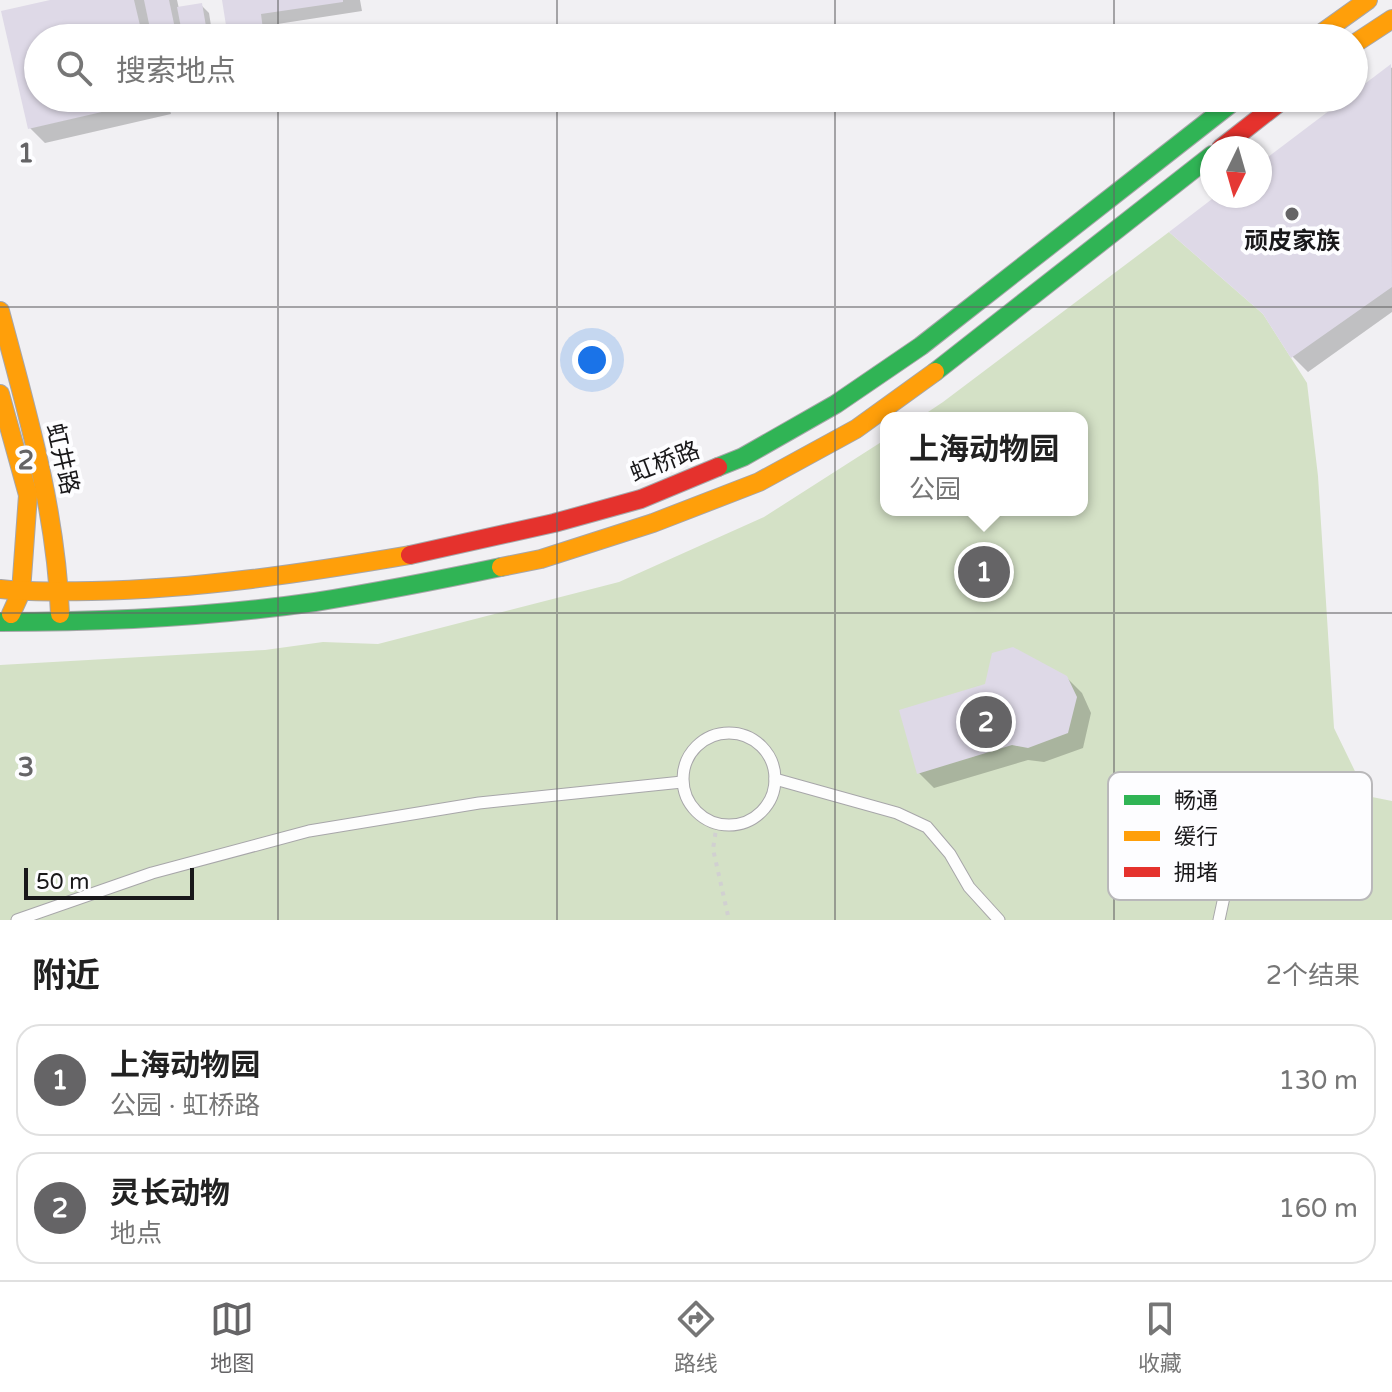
<!DOCTYPE html>
<html lang="zh">
<meta charset="utf-8">
<style>
:root{--surface:#fff;--page:#f6f6f6;--text:#222;--muted:#767676;--line:#e0e0e0;--accent:#656466}
body{margin:0;font-family:"Varela Round","Noto Sans SC",sans-serif;background:var(--page);color:var(--text)}
.compass{position:absolute;left:1200px;top:136px;width:72px;height:72px;border-radius:50%;background:var(--surface);box-shadow:0 2px 6px #0004;rotate:185deg}
.scale{position:absolute;left:24px;bottom:20px;width:170px;box-sizing:border-box;padding-left:8px;border:4px solid #19181a;border-top:0;font-size:22px;line-height:28px;white-space:nowrap;color:#19181a;-webkit-text-stroke:6px #fdfdff;paint-order:stroke}
.you{position:absolute;left:592px;top:360px;width:28px;height:28px;margin:-20px;border:6px solid #fff;border-radius:50%;background:#1a73e8;box-shadow:0 0 0 12px #1a73e833}
.badge{display:grid;place-items:center;width:52px;height:52px;border-radius:50%;background:var(--accent);color:#fff;font-size:26px;font-weight:700}
.pin{position:absolute;translate:-50% -50%;border:4px solid #fff;box-shadow:0 2px 8px #0006}
.popup{position:absolute;left:880px;top:412px;width:208px;height:104px;box-sizing:border-box;display:grid;place-content:center;border-radius:16px;background:var(--surface);filter:drop-shadow(0 2px 6px #0005);font-size:26px;white-space:nowrap;color:var(--muted)}
.popup b{font-size:30px;color:var(--text)}
.popup::after{content:'';position:absolute;left:50%;top:100%;margin-left:-16px;border:16px solid transparent;border-top-color:var(--surface)}
.list{margin:0;padding:0;list-style:none}
h2{display:flex;justify-content:space-between;align-items:center;height:104px;margin:0;padding:0 32px;font-size:34px}
h2 small{font-size:26px;font-weight:400;color:var(--muted)}
.list li{display:grid;grid-template-columns:52px 1fr auto;gap:24px;align-items:center;box-sizing:border-box;height:112px;margin:0 16px 16px;padding:0 16px;border:2px solid var(--line);border-radius:24px}
.list b{display:block;font-size:30px;white-space:nowrap}
.list p{margin:0;font-size:26px;white-space:nowrap;color:var(--muted)}
.list em{font-size:26px;font-style:normal;color:var(--muted)}
.icon{flex:none;width:44px;height:44px;fill:none;stroke:currentColor;stroke-width:2;stroke-linecap:round;stroke-linejoin:round}
.map{position:relative;flex:none;width:1392px;height:920px;overflow:hidden}
.search{position:absolute;background:var(--surface);box-shadow:0 2px 6px #0004;left:24px;right:24px;top:24px;height:88px;display:flex;align-items:center;gap:20px;box-sizing:border-box;padding:0 28px;border-radius:44px;color:var(--muted);font-size:30px}
.sheet{height:360px;background:var(--surface)}
nav{display:flex;justify-content:space-around;align-items:center;box-sizing:border-box;height:112px;border-top:2px solid var(--line);background:var(--surface);font-size:22px;color:var(--muted)}
nav a{display:grid;justify-items:center;gap:4px}
nav .on{color:var(--accent)}
.map>svg:first-child{display:block}
.green{fill:#d4e1c6}
.shadow{fill:#0003}
.building{fill:#ded9e7}
.lines{fill:none;stroke-linecap:round;stroke-linejoin:round}
.lane-casing{stroke:#a7a6a9;stroke-width:13}
.fast-casing{stroke:#a7a6a9;stroke-width:20}
.slow-casing{stroke:#a7a6a9;stroke-width:20}
.jam-casing{stroke:#a7a6a9;stroke-width:20}
.path{stroke:#d1d0d1;stroke-width:4;stroke-dasharray:4 6;stroke-linecap:butt}
.lane{stroke:#fdfdfd;stroke-width:11}
.fast{stroke:#30b455;stroke-width:18}
.slow{stroke:#ff9f0a;stroke-width:18}
.jam{stroke:#e5322d;stroke-width:18}
.grid{fill:none;stroke:#656466;stroke-width:2;stroke-opacity:0.55}
.poi-dot{fill:#656466;stroke:#fdfdff;stroke-width:3}
.labels{text-anchor:middle;dominant-baseline:central;stroke-width:8;stroke-linejoin:round;paint-order:stroke}
.poi-label{font-size:24px;font-weight:bold;fill:#19181a;stroke:#fdfdff}
.street-label{font-size:24px;fill:#19181a;stroke:#fdfdff}
.key{fill:#fdfdff;stroke:#b9b8ba;stroke-width:2}
.key-label{font-size:22px;fill:#19181a}
.grid-label{font-size:26px;text-anchor:middle;font-weight:bold;fill:#656466;stroke:#fdfdff;stroke-width:8;stroke-linejoin:round;paint-order:stroke}
</style>
<div class="map">
<svg width="1392" height="920" viewBox="0 0 1392 920">
<rect width="100%" height="100%" fill="#f1f0f3"/>
<polygon class="green" points="1169,232 1263,314 1307,383 1318,476 1334,728 1367,796 1392,801 1392,920 0,920 0,665 265,650 323,642 378,644 619,582 764,517 886,439 886,510 1082,510 1082,418 919,418 943,402"/>
<g class="shadow">
<polygon points="59,0 177,0 179,9 201,5 209,13 213,38 38,38 38,98 167,98 171,114 45,143 30,128 3,13"/>
<polygon points="224,0 360,0 362,11 271,25 273,38 230,38"/>
<polygon points="1390,67 1392,68 1392,312 1308,372 1293,357 1219,196 1260,196 1260,165 1349,98 1354,98 1354,94"/>
<polygon points="170,98 198,98 198,100 177,105"/>
<polygon points="1066,677 1082,693 1091,713 1083,748 1044,762 1028,760 934,788 919,773"/>
</g>
<g class="building">
<polygon points="50,0 134,0 143,38 38,38 38,98 158,99 28,129 1,11"/>
<polygon points="144,0 169,0 177,38 152,38"/>
<polygon points="222,0 343,0 343,2 261,14 264,38 228,38"/>
<polygon points="202,3 208,38 183,38 177,7"/>
<polygon points="1391,64 1392,287 1291,358 1263,314 1169,232 1216,196 1260,196 1260,163 1346,98 1354,98 1354,92"/>
<polygon points="1013,647 1067,676 1077,697 1068,733 1028,748 1012,745 917,774 899,710 985,684 992,653"/>
</g>
<g class="lines">
<g class="lane-casing">
<g id="lane">
<circle cx="729" cy="779" r="46"/>
<polyline points="775,779 897,813 927,827 950,854 969,887 999,920"/>
<polyline points="17,920 152,873 309,831 479,803 682,782"/>
<polyline points="1219,920 1227,883"/>
</g>
</g>
<g class="fast-casing">
<g id="fast">
<polyline points="935,372 1212,155"/>
<polyline points="718,467 743,457 836,404 921,346 1238,98"/>
<path d="M0 622C105 622 211 617 315 602 377 592 439 580 501 567"/>
</g>
</g>
<g class="slow-casing">
<g id="slow">
<polyline points="1315,38 1368,0"/>
<polyline points="1354,44 1392,19"/>
<path d="M0 311C27 412 56 509 60 614"/>
<polyline points="0,394 28,495 21,592 11,614"/>
<polyline points="501,567 541,559 653,523 759,482 856,429 935,372"/>
<path d="M0 589C31 593 61 591 92 591 199 589 305 573 410 555"/>
</g>
</g>
<g class="jam-casing">
<g id="jam">
<polyline points="1221,148 1285,98"/>
<polyline points="410,555 554,523 641,499 718,467"/>
</g>
</g>
<polyline class="path" points="717,823 713,849 729,920"/>
<use href="#lane" class="lane"/>
<use href="#fast" class="fast"/>
<use href="#slow" class="slow"/>
<use href="#jam" class="jam"/>
</g>
<path class="grid" d="M278 0V38M557 0V38M835 0V38M1114 0V38M278 98V920M557 98V920M835 98V920M1114 98V920M0 307H1392M0 613H1392"/>
<circle class="poi-dot" cx="1292" cy="214" r="8"/>
<g class="labels">
<g class="poi-label">
<text x="1292" y="241">顽皮家族</text>
</g>
<g class="street-label">
<text transform="translate(62 459) rotate(77)">虹井路</text>
<text transform="translate(665 462) rotate(-21)">虹桥路</text>
</g>
</g>
<rect x="1108" y="772" width="264" height="128" rx="12" class="key"/>
<rect x="1124" y="795" width="36" height="10" fill="#30b455"/>
<rect x="1124" y="831" width="36" height="10" fill="#ff9f0a"/>
<rect x="1124" y="867" width="36" height="10" fill="#e5322d"/>
<g class="key-label">
<text x="1174" y="808">畅通</text>
<text x="1174" y="844">缓行</text>
<text x="1174" y="880">拥堵</text>
</g>
<g class="grid-label">
<text x="26" y="162">1</text>
<text x="26" y="469">2</text>
<text x="26" y="776">3</text>
</g>
</svg>
<svg class="compass" viewBox="-18 -18 36 36"><path d="M0-13l5 13h-10z" fill="#e53935"/><path d="M0 13l5-13h-10z" fill="#767676"/></svg>
<div class="scale">50 m</div>
<div class="you"></div>
<div class="pin badge" style="left:984px;top:572px">1</div>
<div class="popup"><b>上海动物园</b>公园</div>
<div class="pin badge" style="left:986px;top:722px">2</div>
<div class="search"><svg class="icon" aria-label="search" viewBox="0 0 24 24"><circle cx="10" cy="10" r="6"/><path d="M15 15l6 6"/></svg>搜索地点</div>
</div>
<section class="sheet">
<h2>附近<small>2个结果</small></h2>
<ul class="list">
<li><span class="badge">1</span><div><b>上海动物园</b><p>公园 · 虹桥路</p></div><em>130 m</em></li>
<li><span class="badge">2</span><div><b>灵长动物</b><p>地点</p></div><em>160 m</em></li>
</ul>
</section>
<nav>
<a class="on"><svg class="icon" aria-label="map" viewBox="0 0 24 24"><path d="M3 6l6-2 6 2 6-2v14l-6 2-6-2-6 2zM9 4v14M15 6v14"/></svg>地图</a>
<a><svg class="icon" aria-label="directions" viewBox="0 0 24 24"><path d="M12 3l9 9-9 9-9-9zM9 14v-3h6M13 9l2 2-2 2"/></svg>路线</a>
<a><svg class="icon" aria-label="saved" viewBox="0 0 24 24"><path d="M7 4h10v16l-5-4-5 4z"/></svg>收藏</a>
</nav>
